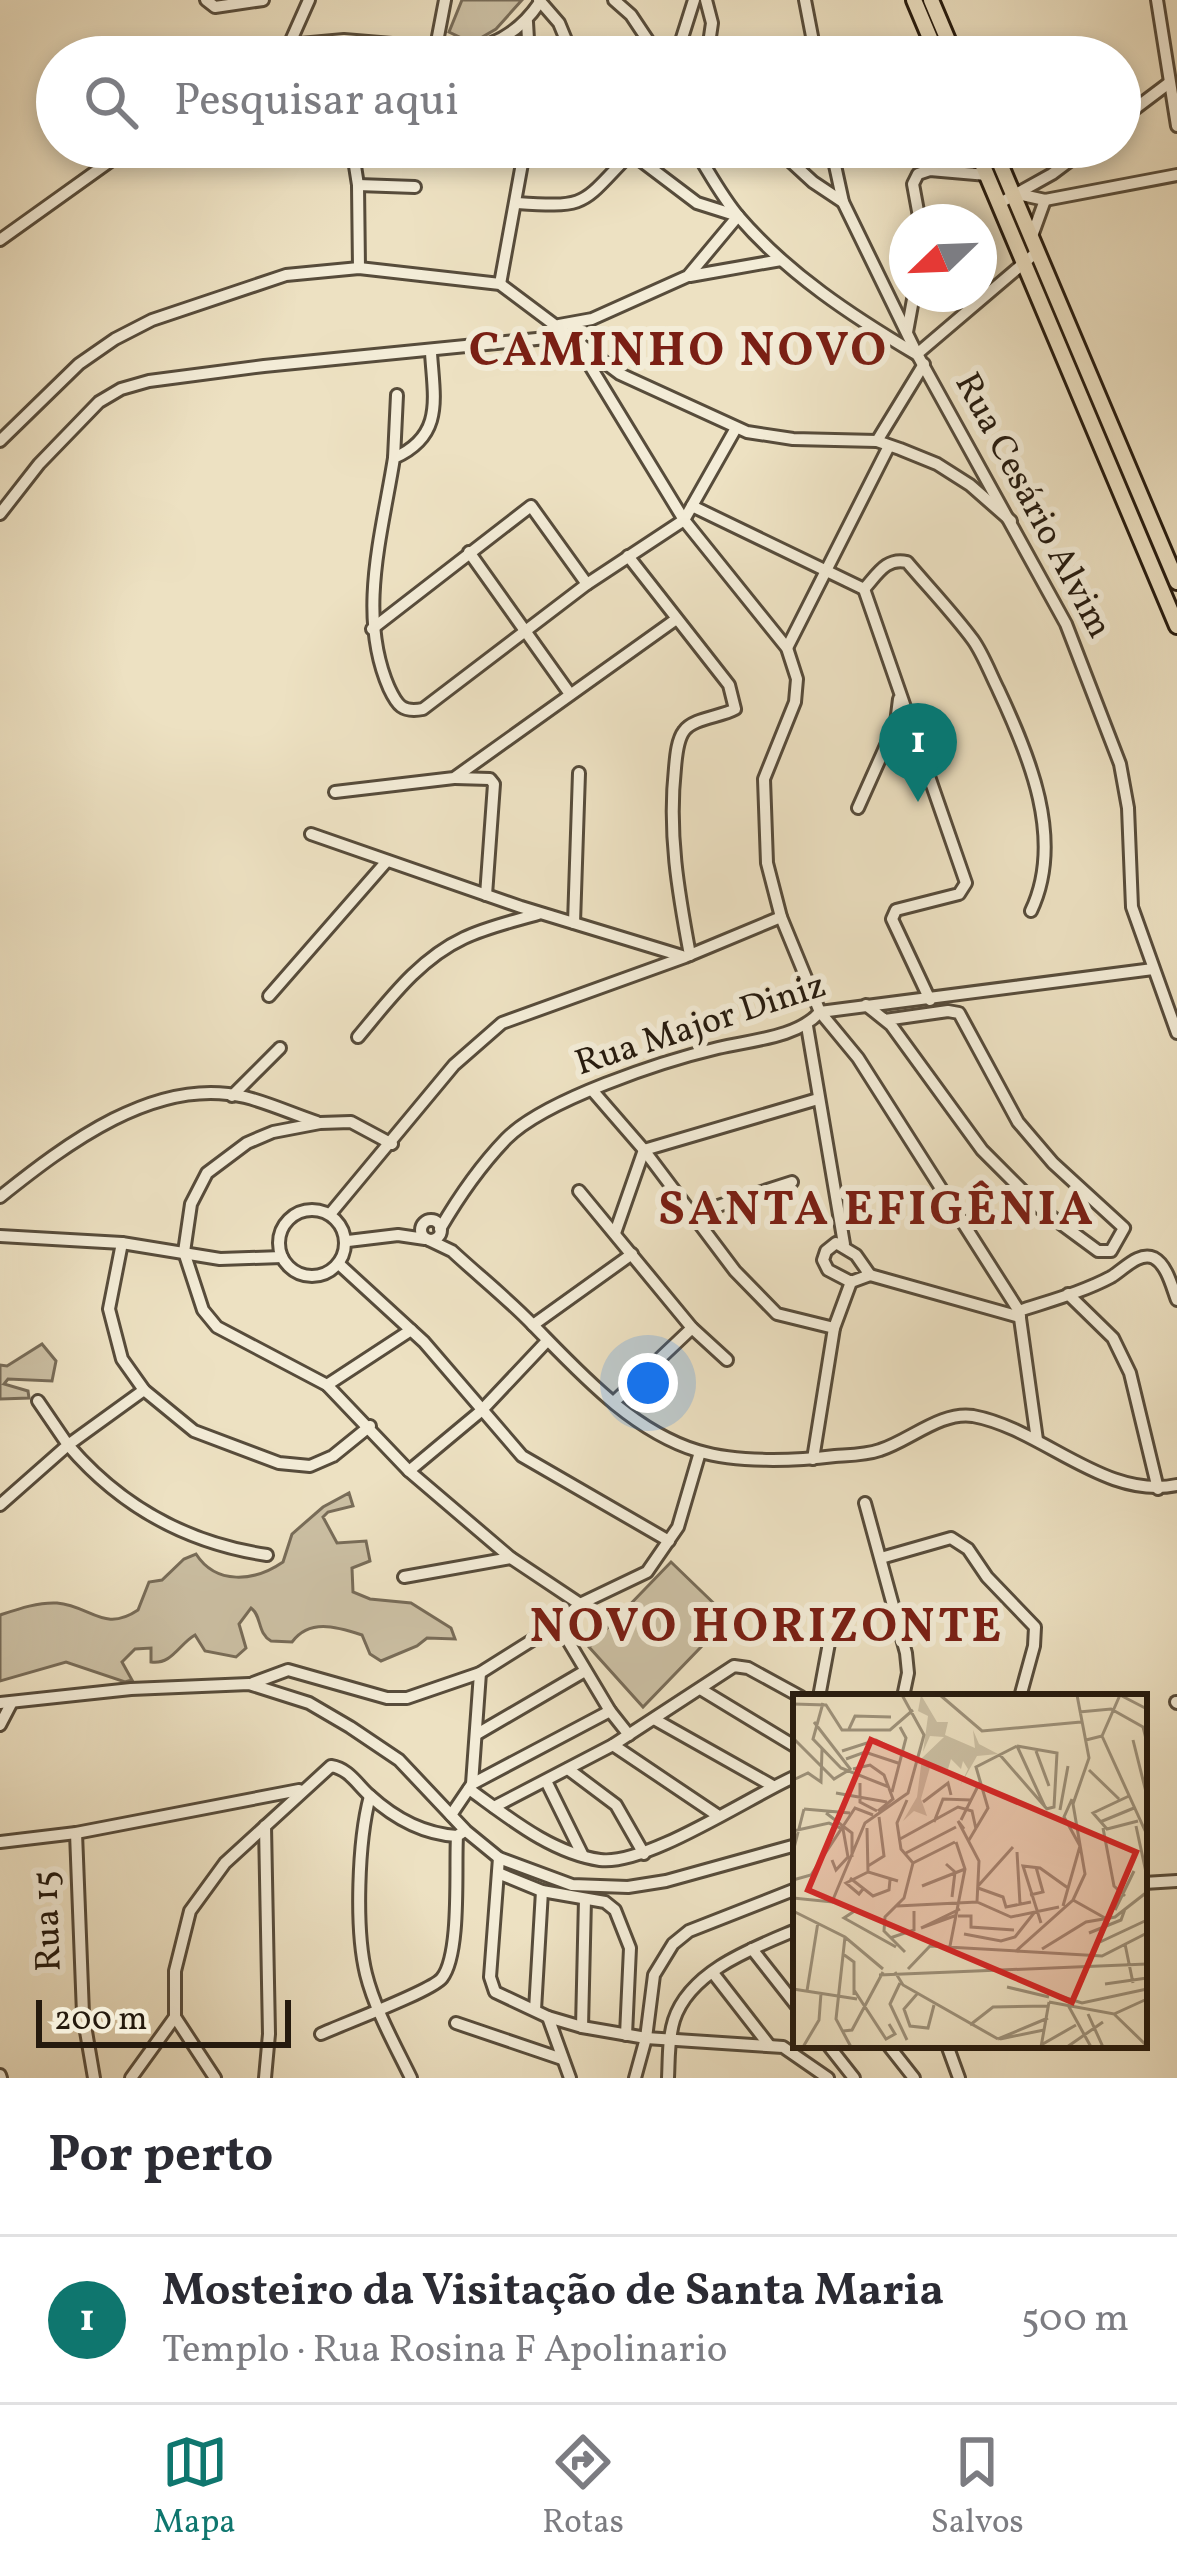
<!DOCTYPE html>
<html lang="pt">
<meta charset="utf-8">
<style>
:root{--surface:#fff;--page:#f7f7f7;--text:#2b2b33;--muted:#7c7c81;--line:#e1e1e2;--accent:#0f766e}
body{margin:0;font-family:Vollkorn,serif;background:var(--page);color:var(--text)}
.compass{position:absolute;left:889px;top:204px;width:108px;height:108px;border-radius:50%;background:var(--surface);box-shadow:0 6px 18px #0003;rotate:247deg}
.scale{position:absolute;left:36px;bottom:30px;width:255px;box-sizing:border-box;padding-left:12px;border:6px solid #251a0e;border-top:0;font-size:33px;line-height:42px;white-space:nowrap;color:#251a0e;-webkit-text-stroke:9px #f3ecd7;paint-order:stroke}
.you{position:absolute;left:648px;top:1383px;width:42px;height:42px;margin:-30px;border:9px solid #fff;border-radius:50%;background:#1a73e8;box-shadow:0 0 0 18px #1a73e833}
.badge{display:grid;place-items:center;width:78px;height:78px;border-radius:50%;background:var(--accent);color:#fff;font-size:39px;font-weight:700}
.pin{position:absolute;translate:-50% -99px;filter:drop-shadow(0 3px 6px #0008)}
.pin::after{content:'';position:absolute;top:63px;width:42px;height:36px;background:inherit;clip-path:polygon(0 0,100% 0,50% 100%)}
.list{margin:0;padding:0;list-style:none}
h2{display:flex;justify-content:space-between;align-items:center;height:156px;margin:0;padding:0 48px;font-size:51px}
h2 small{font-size:39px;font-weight:400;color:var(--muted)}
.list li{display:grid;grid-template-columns:78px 1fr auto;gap:36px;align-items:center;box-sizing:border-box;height:168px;padding:0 48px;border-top:3px solid var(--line)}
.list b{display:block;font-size:45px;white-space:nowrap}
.list p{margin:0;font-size:39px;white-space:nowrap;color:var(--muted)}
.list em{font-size:39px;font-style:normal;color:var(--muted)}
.icon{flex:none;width:66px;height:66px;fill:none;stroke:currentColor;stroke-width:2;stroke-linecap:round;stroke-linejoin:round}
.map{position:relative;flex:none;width:1177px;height:2078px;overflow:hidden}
.search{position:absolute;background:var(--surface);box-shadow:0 6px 18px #0003;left:36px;right:36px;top:36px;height:132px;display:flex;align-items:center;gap:30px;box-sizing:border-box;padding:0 42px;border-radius:66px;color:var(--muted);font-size:45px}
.sheet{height:324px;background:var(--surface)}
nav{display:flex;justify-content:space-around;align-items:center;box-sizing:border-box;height:168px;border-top:3px solid var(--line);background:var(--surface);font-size:33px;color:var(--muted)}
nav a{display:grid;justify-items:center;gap:6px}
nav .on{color:var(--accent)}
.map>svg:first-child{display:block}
.green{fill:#cbbfa3;stroke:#786c58;stroke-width:3}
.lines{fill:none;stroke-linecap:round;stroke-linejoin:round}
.minor-casing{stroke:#574c3b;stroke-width:16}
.major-casing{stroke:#251a0e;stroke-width:20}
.minor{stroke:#f3ecd7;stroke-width:10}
.major{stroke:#ede1c2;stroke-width:14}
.labels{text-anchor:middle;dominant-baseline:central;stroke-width:12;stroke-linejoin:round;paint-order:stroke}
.street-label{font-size:36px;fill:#251a0e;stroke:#f3ecd7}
.district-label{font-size:48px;font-weight:bold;letter-spacing:3px;fill:#7a1f14;stroke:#f3ecd7}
.inset-road{fill:none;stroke:#9d917a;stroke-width:3}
.view{fill:#d62828;fill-opacity:0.15;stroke:#d62828;stroke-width:6}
.inset-edge{fill:none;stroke:#251a0e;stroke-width:6}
</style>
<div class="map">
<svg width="1177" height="2078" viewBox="0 0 1177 2078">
<rect width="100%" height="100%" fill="#ede1c2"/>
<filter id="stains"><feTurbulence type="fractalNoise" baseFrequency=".00167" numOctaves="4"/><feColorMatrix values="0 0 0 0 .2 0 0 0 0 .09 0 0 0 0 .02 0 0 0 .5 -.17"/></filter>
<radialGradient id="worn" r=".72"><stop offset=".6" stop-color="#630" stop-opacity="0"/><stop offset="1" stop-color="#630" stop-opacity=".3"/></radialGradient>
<g class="green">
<polygon points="462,0 522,0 496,29 472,43 449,32"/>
<polygon points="42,1344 56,1361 52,1381 8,1379 4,1384 28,1391 29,1398 0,1399 0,1365 7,1366"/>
<path d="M349 1493 353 1506 328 1512 323 1517 337 1543 366 1541 370 1561 352 1568 353 1592 370 1599 411 1603 451 1628 455 1639 427 1638 417 1646 381 1661 370 1654 362 1635C335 1626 309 1619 292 1642L271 1641C257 1633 262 1616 251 1608L239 1624 246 1648 236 1657 205 1651 195 1635C179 1644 172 1665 151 1662V1648L135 1649 122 1662 132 1680 125 1682 66 1662 0 1681V1615C18 1609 38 1602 57 1603 91 1606 104 1633 138 1610L149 1582 162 1580 184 1559 196 1554C216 1585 254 1582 283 1562L292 1534 323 1507Z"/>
<polygon points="671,1562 729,1618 643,1707 589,1647"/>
</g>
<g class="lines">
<g class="minor-casing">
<g id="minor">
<polyline points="206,0 215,7 263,0"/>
<polyline points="539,0 559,23 573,57"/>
<polyline points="614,0 631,15 659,57"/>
<polyline points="706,0 712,23 707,57"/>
<polyline points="805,0 816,57"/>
<polyline points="1157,0 1177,126"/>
<polyline points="527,22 529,57"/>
<path d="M289 45 344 40 464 50C497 46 522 29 540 2"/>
<polyline points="436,47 445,0"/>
<polyline points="269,57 289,45 309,0"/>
<polyline points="676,57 694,0"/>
<polyline points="1120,120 1169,83"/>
<polyline points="352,147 358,185 359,268"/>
<polyline points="623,147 697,203 738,216"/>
<path d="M693 147C708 170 721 196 739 217 788 274 852 316 916 354"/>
<polyline points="775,147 813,182 843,202"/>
<polyline points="831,147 843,202 917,354 1066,624 1120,764 1128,808 1132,907 1177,1033"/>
<polyline points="358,185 415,187"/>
<polyline points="1018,194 1045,200 1177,175"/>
<path d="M517 203C590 208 581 204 631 153"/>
<polyline points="1000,203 1052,174 1088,147"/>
<polyline points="920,222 913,184 918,174 930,170 987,175"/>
<polyline points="1032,236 1045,200"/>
<polyline points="0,240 130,147"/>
<polyline points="690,276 781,260"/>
<polyline points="500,284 525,147"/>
<polyline points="559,325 592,319 688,276 738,216"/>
<polyline points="907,332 914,294"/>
<polyline points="578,346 684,520 787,648 797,679 795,702 764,779 767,863 781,917 820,1012 858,1058 1019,1311 1037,1440"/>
<path d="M431 353C434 399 444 436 394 458 382 534 357 615 389 688 397 705 402 713 423 709L587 584 684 520 736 428"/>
<polyline points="917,354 1038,251"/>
<polyline points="0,441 79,364 115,339 152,320 286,275 359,268 500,284 620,374 747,432 793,439 877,441 900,449 937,464 970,485 1011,521"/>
<polyline points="877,441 924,364"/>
<polyline points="394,458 397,395"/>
<polyline points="692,506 864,589"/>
<polyline points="0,514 39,464 99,402 121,389 149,381 264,366 567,336"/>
<polyline points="469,552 570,694"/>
<path d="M628 556 729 685 735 709C721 717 693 718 684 731 677 740 676 757 675 768 668 833 678 891 690 955"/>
<polyline points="864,589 966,883 959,894 896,910 892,919 930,1000"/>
<path d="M864 589C877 575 886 557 907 562 929 588 953 613 973 640 983 654 990 673 998 689 1029 755 1065 840 1031 911"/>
<polyline points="372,629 531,506 587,584"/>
<polyline points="787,648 889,446"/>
<polyline points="455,778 490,779 494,784 486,895"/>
<polyline points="335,792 454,778 675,620"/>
<polyline points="858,808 896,723 899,699"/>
<polyline points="311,834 521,907 682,956"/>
<polyline points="574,923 579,773"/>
<polyline points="269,996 387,861"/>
<polyline points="866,1005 891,1025 982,1150 1041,1209 1098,1251 1111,1251 1124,1228 1053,1163 1018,1122 959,1013 948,1011 885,1020"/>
<polyline points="807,1026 844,1244"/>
<path d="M358 1037C389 1000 419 959 464 938 487 927 514 921 538 914"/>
<polyline points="592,1090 644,1150 735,1271 777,1314 834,1328"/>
<polyline points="232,1096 280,1048"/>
<polyline points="392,1144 351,1122 320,1123 273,1132 247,1143 207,1173 191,1204 184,1252 203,1310 217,1327 327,1385 409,1471 511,1558 580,1604"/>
<polyline points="579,1191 692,1328 727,1360"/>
<path d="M0 1197C65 1145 156 1075 245 1097 269 1103 293 1114 317 1122"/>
<circle cx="312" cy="1243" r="33"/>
<polyline points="331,1213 454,1065 502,1023 685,957 781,917"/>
<polyline points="693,1214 792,1182"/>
<circle cx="431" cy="1230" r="10"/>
<path d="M440 1229C458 1198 481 1165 506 1139 544 1100 663 1061 718 1048 751 1040 797 1038 820 1012L1153 969"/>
<polyline points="615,1233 644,1150 818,1099"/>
<polyline points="0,1236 122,1243 220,1259 282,1257"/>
<path d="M429 1240 452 1251C479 1276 508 1299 533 1325 580 1373 632 1431 698 1451 738 1463 794 1461 835 1456 849 1455 866 1455 880 1450 909 1441 941 1411 973 1416 1043 1429 1104 1500 1177 1485"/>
<polyline points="348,1241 398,1235 425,1239"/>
<polyline points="122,1243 109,1309 122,1359 144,1390 194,1431 279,1463 310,1466 333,1456 370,1426"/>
<polygon points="836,1243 856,1255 870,1275 851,1282 828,1270 823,1260 826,1251"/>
<polyline points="340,1265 424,1342 522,1456 669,1541"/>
<polyline points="870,1275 1020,1317"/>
<polyline points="1068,1294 1113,1338 1130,1373 1158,1489"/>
<path d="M1019 1311C1049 1301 1083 1292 1111 1277 1123 1270 1139 1251 1154 1258 1167 1265 1172 1287 1177 1300"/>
<polyline points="533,1325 632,1254"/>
<polyline points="327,1385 411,1330"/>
<path d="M144 1390 68 1445C121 1507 186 1543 267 1555"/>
<polyline points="614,1402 692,1328"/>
<polyline points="813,1459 834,1328 851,1282"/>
<polyline points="409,1471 481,1411 547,1341"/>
<polyline points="865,1503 906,1653 908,1673 903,1697"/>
<polyline points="0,1505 68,1445 38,1401"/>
<polyline points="881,1558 951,1538 968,1549 987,1577 1035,1627 1034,1646 1020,1697"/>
<polyline points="404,1577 511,1558"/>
<polyline points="558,1624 610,1711 629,1735"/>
<polyline points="253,1683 288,1670 387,1698 407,1698 480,1673 558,1624 580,1604 647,1572 678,1527 700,1452"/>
<polyline points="702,1690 796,1747"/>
<polyline points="819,1697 829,1643"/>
<polyline points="1176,1702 1177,1703"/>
<polyline points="0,1703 131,1689 249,1684 309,1703 350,1727 399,1760 466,1831 499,1858 572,1885 628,1887 666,1881 796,1845"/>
<polyline points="654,1719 773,1786"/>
<polyline points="0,1725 12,1702"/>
<polyline points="477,1734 585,1671"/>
<polyline points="613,1745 717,1815"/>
<polyline points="568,1769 616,1805 644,1854"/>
<polyline points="546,1781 583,1856"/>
<polyline points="472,1784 610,1711"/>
<path d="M469 1789C508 1817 551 1853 600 1860 646 1866 749 1797 796 1776"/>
<path d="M370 1796C358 1841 355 1929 366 1974 375 2010 395 2045 411 2078"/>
<polyline points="494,1807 613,1745 734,1666 748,1668 801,1697"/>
<polyline points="451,1815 472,1784 480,1673"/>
<polyline points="265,1826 269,2034 265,2078"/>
<polyline points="76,1833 83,2014 94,2078"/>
<polyline points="0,1842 76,1833 299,1790"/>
<polyline points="499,1858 490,1977 495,1992 548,2017 582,2027 646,2038 783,2047 828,2078"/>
<polyline points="498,1873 542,1891 605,1902 615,1910 630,1948 626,2035"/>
<polyline points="1144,1883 1177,1881"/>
<polyline points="752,1949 796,2005"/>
<polyline points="713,1973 769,2045"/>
<polyline points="535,2010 542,1891"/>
<polyline points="548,2017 570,2078"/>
<polyline points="456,2023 562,2059"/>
<polyline points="582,2027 585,1899"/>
<path d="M321 2034C343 2024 432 1991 442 1978 461 1954 455 1868 457 1836L463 1832"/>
<polyline points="828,2045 854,2078"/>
<polyline points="888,2045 914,2078"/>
<polyline points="947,2045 959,2078"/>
<polyline points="0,2075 1,2078"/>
<polyline points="131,2078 175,2017"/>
<path d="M215 2078 175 2017V1971L190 1911 225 1863 331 1766C349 1769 356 1783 369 1795 394 1818 422 1834 457 1836"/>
<polyline points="635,2078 646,2038 654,1975 673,1944 689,1931 796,1889"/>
<path d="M668 2078C669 2059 668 2039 674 2020 690 1971 753 1948 796 1930"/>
</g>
</g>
<g class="major-casing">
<g id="major">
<polyline points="914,0 938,57"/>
<polyline points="931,0 955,57"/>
<polyline points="975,147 1177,626"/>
<polyline points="993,147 1177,582"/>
</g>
</g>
<use href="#minor" class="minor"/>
<use href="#major" class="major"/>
</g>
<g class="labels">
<g class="street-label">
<text transform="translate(1032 506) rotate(62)">Rua Cesário Alvim</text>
<text transform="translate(701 1026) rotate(-18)">Rua Major Diniz</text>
<text transform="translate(49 1921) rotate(-92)">Rua 15</text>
</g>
<g class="district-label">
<text x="679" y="352">CAMINHO NOVO</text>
<text x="877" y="1211">SANTA EFIGÊNIA</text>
<text x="767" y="1628">NOVO HORIZONTE</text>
</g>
</g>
<g transform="translate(793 1694)">
<rect width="354" height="354" fill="#ede1c2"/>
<path d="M128 1 144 28H155L152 41 182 54 180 36 186 50 205 60 184 62 167 92 175 75 170 67 168 75 158 65 155 75 138 70 128 105 134 122 121 117 110 127 124 103 129 64 151 43 137 42 130 58 135 22 125 17Z" fill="#cbbfa3"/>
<path class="inset-road" d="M147 1 189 37 288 28M30 9 20 45 48 74 96 93M0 10 33 11 49 36H97L120 16M286 18 318 15 350 33 354 49M21 28 58 76M56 35 62 22 98 23M309 42 354 141M0 44 41 85 56 76M293 46 309 42 327 1 354 15M340 46 354 102M224 52 264 59 261 113 253 115M224 52 252 113M49 57 83 46 126 68M243 57 256 92M207 61 254 115M53 65 72 58 105 69M60 75 77 71 91 81 100 105 85 117M296 76 326 105M0 86 15 79 28 88 29 55M67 89V108L84 117M99 98 113 44 107 33M43 99 94 108M336 102 300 119 314 135 345 127M114 106 104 129 108 155 120 169M130 108 155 89 158 101M11 115 57 119M267 116 275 72M33 119 59 139V163M168 126 187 88M141 128 150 105 178 106M307 128 341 114M343 132 354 183M74 134 75 178 105 187M310 134 321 192 332 202M171 135 165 127 186 167 184 208M0 137 36 129 50 135 55 163 43 176 39 166M107 145 165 113 179 117 183 135M176 146 195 114 183 73 224 52M0 158 11 115M224 158 227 210M111 160 163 133M153 170 162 178 159 203M75 172 91 162 86 123M57 184 80 202 96 196 97 186M0 186 18 181 62 114 80 121M129 192 172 175M185 192 220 153M185 194 210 203 213 213 238 208M70 195 66 200 53 189 75 178M237 201 250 198 243 173M0 204 39 208 72 129 115 99 131 41 109 1M280 206 312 224M104 212 184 208 218 223 266 213M270 212 287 152 271 123 279 105M63 216 51 224 103 253M322 216 341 177M0 217 52 243 90 275M165 222H178V233L221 236M248 229 230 172 247 174 275 194M128 234 167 215M128 234 164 221M296 239 328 226 332 215M171 240 208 247 222 243 241 219M52 243 43 325 58 353M97 244 121 236V217M307 248 354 226M332 250 340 289M157 252 172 175 163 148M249 255 293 228 322 223 354 198M112 258 91 237 92 223 111 204 120 169 162 148M222 258 280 206 292 180 280 110 296 64 284 1M50 260 61 268V301M115 275 137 252 309 262 354 239M102 278 110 291 205 345M86 281 354 270M107 289 97 310 114 346M312 290 354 284M214 293 256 303M0 295 64 305M61 296 93 345 102 340 96 330M14 297 25 228M257 299 289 309 354 295M124 300 111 315 117 332 135 334 141 311M256 308 321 320 354 305M275 311 298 353M295 320 310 353M321 320 354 352M177 331 200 313 256 312M50 337 59 336 90 278M205 345 255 324M207 345 251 336M248 351 283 331M10 353 26 326 28 299M248 353 256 308M274 353 310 328"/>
<path class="view" d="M78 46 343 158 279 308 15 196Z"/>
<rect width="354" height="354" class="inset-edge"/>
</g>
<rect width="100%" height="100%" filter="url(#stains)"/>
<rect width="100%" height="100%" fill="url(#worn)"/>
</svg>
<svg class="compass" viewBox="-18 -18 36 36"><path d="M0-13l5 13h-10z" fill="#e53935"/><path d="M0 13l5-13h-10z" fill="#7c7c81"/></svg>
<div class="scale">200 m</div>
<div class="you"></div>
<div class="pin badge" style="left:918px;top:802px">1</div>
<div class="search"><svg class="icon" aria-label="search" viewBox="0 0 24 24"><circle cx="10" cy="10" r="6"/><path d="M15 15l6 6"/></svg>Pesquisar aqui</div>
</div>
<section class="sheet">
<h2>Por perto<small></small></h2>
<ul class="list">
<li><span class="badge">1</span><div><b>Mosteiro da Visitação de Santa Maria</b><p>Templo · Rua Rosina F Apolinario</p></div><em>500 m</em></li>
</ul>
</section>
<nav>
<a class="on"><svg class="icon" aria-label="map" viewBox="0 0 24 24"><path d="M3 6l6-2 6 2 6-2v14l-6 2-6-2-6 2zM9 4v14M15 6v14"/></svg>Mapa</a>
<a><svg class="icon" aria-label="directions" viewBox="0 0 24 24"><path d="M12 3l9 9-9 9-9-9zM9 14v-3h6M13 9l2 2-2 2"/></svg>Rotas</a>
<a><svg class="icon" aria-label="saved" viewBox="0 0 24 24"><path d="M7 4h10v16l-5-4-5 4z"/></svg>Salvos</a>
</nav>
